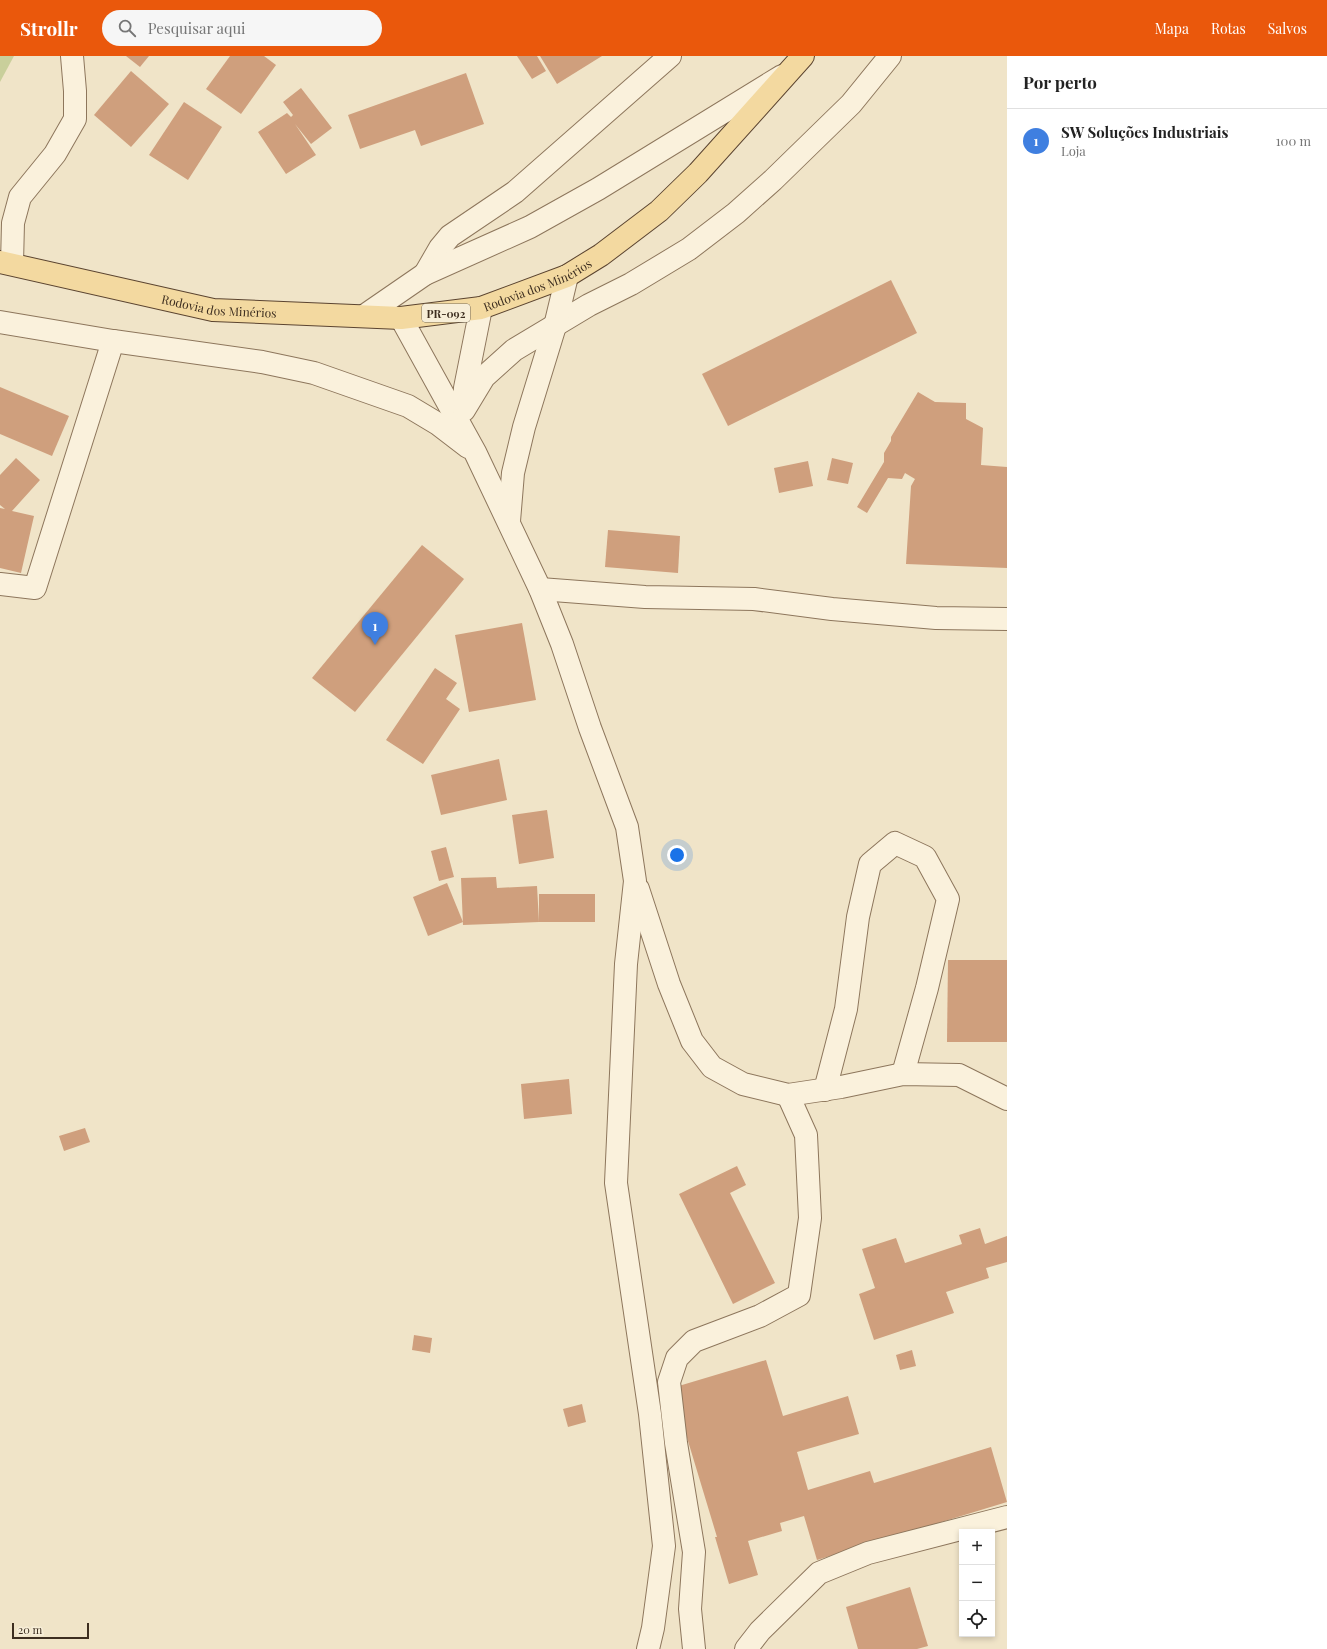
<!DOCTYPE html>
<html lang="pt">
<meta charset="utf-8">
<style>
:root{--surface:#fff;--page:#f6f6f6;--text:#222;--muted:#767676;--line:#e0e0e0;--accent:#ea580c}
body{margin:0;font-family:"Playfair Display",serif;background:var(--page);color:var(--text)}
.controls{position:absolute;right:12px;bottom:12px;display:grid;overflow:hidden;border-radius:0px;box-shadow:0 2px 6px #0003}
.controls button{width:36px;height:36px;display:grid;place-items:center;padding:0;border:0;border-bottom:1px solid var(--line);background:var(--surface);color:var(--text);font:20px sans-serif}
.scale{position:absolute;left:12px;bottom:10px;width:77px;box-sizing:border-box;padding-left:4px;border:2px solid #3d2e20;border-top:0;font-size:11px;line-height:14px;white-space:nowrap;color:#3d2e20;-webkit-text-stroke:3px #f7eed8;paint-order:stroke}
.you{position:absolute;left:677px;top:799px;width:14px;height:14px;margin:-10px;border:3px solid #fff;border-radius:50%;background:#1a73e8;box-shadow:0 0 0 6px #1a73e833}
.badge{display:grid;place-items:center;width:26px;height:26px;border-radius:50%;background:var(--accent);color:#fff;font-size:13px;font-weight:700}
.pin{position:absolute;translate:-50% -33px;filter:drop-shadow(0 1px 2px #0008)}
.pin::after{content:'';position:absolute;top:21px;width:14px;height:12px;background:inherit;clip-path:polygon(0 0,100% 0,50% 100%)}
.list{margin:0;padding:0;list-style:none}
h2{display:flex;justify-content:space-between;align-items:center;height:52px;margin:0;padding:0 16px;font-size:17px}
h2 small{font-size:13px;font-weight:400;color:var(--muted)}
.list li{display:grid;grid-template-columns:26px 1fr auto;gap:12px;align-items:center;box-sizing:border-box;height:64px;padding:0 16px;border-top:1px solid var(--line)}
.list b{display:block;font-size:15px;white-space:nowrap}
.list p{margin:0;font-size:13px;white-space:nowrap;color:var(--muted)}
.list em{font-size:13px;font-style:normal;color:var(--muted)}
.icon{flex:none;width:22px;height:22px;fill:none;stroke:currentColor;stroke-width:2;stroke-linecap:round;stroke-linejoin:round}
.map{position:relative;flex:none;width:1007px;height:1593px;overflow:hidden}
header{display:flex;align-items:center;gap:24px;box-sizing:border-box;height:56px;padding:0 20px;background:var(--accent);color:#fff}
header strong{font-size:19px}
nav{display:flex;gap:22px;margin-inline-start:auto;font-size:14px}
.search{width:280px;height:36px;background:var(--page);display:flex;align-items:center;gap:10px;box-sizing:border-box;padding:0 14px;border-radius:22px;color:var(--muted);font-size:15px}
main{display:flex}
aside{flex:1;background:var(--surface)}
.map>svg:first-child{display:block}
.green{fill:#c9cf9b}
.building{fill:#cf9f7d}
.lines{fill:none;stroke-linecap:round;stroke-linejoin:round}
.minor-casing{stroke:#8d765c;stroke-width:24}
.major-casing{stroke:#5b4430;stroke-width:24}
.minor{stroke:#faf1dc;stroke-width:22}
.major{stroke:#f3d9a0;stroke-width:22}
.labels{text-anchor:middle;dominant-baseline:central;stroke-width:3;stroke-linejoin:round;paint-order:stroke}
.shield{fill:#f7eed8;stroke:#756857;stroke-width:1}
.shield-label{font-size:11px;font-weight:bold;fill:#3d2e20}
.street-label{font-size:12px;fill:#3d2e20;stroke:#f7eed8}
</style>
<header>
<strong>Strollr</strong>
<div class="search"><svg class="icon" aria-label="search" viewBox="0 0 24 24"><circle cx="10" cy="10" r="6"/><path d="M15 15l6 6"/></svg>Pesquisar aqui</div>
<nav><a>Mapa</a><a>Rotas</a><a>Salvos</a></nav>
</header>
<main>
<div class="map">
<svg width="1007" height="1593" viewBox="0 0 1007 1593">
<rect width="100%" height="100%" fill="#f0e4c8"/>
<polygon class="green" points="0,0 14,0 0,26"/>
<g class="building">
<polygon points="126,0 149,0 140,11"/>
<polygon points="230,0 264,0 276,9 241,58 206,33"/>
<polygon points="517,0 537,0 546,15 532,23"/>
<polygon points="540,0 602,0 557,28"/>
<polygon points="131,15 169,48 131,91 94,59"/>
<polygon points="466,17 484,68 421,90 415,74 360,93 348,59"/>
<polygon points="301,32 332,72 311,88 295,68 316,99 286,118 258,76 287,57 291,61 293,59 283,46"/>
<polygon points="184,46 222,71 188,124 149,99"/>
<polygon points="891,224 917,277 728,370 702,318"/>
<polygon points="0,331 69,360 52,400 0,378"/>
<polygon points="918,336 935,346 966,347 966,363 983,372 981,409 1007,411 1007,512 906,508 911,430 915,423 905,417 902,423 888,422 867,457 857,451 884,406 884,397 891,385 891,381"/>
<polygon points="16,402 40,424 12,455 34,460 21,517 0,512 0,452 5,453 0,449 0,419"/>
<polygon points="832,402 853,407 848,428 827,424"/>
<polygon points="808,405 813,430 779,437 774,412"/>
<polygon points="608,474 680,480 678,517 605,511"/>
<polygon points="422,489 464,523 355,656 312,622"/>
<polygon points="522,567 536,644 469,656 455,579"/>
<polygon points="435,612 457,627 446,643 460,653 423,708 386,684"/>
<polygon points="499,703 507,744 441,759 431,719"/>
<polygon points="547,754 554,802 519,808 512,759"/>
<polygon points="446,791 454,821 439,825 431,795"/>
<polygon points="496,821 497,832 537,830 539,866 463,869 461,822"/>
<polygon points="447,827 463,866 428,880 413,841"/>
<rect x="539" y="838" width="56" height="28"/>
<polygon points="948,904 1007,904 1007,986 947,986"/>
<polygon points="569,1023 572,1058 524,1063 521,1028"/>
<polygon points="85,1072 90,1086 64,1095 59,1080"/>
<polygon points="737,1110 746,1129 730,1137 775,1227 733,1248 679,1138"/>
<polygon points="980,1172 985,1188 1007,1180 1007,1206 986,1212 989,1222 946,1236 954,1257 874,1284 859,1238 875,1232 862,1193 896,1182 905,1207 962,1188 959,1179"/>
<polygon points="414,1279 432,1282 430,1297 412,1294"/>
<polygon points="912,1294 916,1310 900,1314 896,1299"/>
<polygon points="766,1304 783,1360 848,1340 859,1378 797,1396 808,1434 870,1415 874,1427 991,1391 1007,1446 817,1504 804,1460 780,1467 782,1475 748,1485 758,1519 729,1528 715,1481 717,1481 672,1332"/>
<polygon points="582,1348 586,1366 568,1371 563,1353"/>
<polygon points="910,1531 928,1590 917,1593 858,1593 846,1551"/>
</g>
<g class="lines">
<g class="minor-casing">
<g id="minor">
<polyline points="12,208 13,167 20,141 55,98 75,63 75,35 72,0"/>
<polyline points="425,218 440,192 450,180 515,136 670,0"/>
<polyline points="364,260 425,218 530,171 598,133 782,20"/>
<polyline points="401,262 475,396 540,533 562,588 590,672 627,771 635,825 626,908 616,1127 650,1358 664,1490 653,1572 648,1593"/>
<polyline points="0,266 113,285 35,532 0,528"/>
<polyline points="113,285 262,306 314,317 408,350 438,368 468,391"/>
<polyline points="464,347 465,332 481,252"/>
<polyline points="464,354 484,321 514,294 589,249 631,228 689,193 736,157 773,124 851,48 890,0"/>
<polyline points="509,465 513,417 524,371 555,270 567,220"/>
<polyline points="540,533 645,541 754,543 832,553 936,562 1007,563"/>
<polyline points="638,833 669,928 692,985 712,1011 743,1028 788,1039 841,1031 903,1018 959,1019 1007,1043"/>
<polyline points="825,1034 846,953 858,861 870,808 895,787 925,801 948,843 927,932 903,1018"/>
<polyline points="694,1593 690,1553 694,1496 676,1387 669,1326 677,1302 694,1285 760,1260 799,1239 810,1162 806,1079 788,1039"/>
<polyline points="746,1593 760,1575 819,1517 868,1497 1007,1461"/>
</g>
</g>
<g class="major-casing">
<g id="major">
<path id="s1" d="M0 206 213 254 401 262 481 252 567 220 601 199 659 155 698 117 803 0"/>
</g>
</g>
<use href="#minor" class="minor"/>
<use href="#major" class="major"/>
</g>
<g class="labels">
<rect class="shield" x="422" y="248" width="48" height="18" rx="3"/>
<g class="shield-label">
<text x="446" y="257">PR-092</text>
</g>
<g class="street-label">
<text stroke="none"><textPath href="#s1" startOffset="548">Rodovia dos Minérios</textPath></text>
<text stroke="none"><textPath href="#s1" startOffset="224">Rodovia dos Minérios</textPath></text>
</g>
</g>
</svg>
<div class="controls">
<button>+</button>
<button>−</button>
<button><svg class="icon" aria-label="locate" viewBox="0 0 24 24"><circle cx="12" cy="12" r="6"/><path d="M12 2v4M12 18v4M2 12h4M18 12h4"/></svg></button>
</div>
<div class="scale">20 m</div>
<div class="you"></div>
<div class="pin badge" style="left:375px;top:589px;background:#3f7fe0">1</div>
</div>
<aside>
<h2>Por perto<small></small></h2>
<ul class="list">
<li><span class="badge" style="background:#3f7fe0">1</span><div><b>SW Soluções Industriais</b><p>Loja</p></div><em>100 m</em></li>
</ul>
</aside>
</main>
